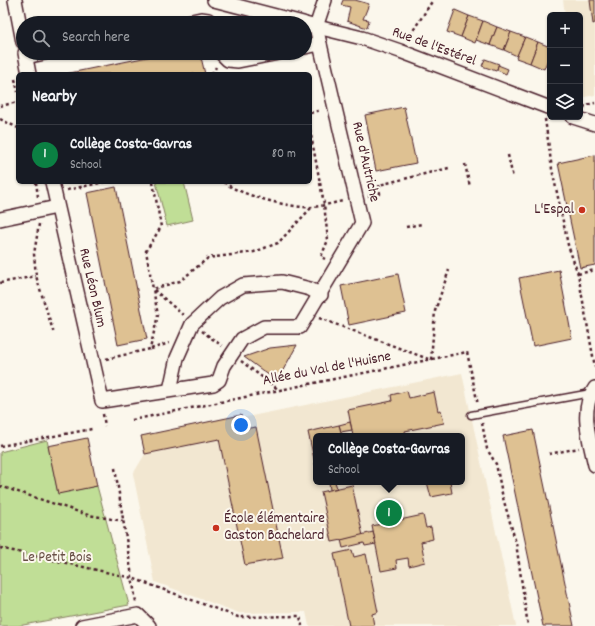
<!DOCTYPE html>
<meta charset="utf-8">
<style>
:root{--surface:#171b24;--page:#20242c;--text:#f1f3f6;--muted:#9ea1a6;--line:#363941;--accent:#0b8043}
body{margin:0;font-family:Dekko,sans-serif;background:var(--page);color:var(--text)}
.controls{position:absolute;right:12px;top:12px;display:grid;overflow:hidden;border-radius:6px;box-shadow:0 1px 3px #0004}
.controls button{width:36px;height:36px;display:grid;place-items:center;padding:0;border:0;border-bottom:1px solid var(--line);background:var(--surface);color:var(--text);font:20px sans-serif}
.you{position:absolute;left:241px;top:425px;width:14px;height:14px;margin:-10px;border:3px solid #fff;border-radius:50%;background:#1a73e8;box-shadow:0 0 0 6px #1a73e833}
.badge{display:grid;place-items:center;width:26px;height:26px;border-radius:50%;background:var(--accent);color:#fff;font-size:13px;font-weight:700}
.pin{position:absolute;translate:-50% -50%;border:2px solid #fff;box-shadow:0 1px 4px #0006}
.popup{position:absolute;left:313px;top:433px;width:152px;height:52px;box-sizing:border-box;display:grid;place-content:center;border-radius:6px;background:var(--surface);filter:drop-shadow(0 1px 3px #0005);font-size:13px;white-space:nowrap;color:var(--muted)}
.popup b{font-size:15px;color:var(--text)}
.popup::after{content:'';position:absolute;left:50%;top:100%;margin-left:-8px;border:8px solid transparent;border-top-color:var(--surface)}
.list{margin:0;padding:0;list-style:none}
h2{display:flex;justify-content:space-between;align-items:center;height:52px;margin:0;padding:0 16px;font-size:17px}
h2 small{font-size:13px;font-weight:400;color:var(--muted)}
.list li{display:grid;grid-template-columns:26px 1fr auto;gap:12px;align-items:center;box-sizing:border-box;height:60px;padding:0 16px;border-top:1px solid var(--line)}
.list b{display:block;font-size:15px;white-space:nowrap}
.list p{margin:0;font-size:13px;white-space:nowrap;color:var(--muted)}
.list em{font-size:13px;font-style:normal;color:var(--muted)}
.icon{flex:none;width:22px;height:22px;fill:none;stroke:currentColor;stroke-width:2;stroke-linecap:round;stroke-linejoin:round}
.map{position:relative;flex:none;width:595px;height:626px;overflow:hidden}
.search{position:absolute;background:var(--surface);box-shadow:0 1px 3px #0004;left:16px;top:16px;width:296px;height:44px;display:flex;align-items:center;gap:10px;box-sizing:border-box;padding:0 14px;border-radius:22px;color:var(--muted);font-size:15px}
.panel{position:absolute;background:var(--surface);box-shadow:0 1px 3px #0004;left:16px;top:72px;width:296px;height:112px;border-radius:6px}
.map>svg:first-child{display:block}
.built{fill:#f2e7d1;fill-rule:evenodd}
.green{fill:#c0de96;stroke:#857e60}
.building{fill:#dec192;stroke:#4a1f2b}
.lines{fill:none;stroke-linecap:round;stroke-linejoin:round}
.service-casing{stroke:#4a1f2b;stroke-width:9}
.minor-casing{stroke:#4a1f2b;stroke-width:16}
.path{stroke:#4a1f2b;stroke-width:2.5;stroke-dasharray:3 3;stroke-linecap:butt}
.service{stroke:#fbf7ec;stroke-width:6}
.minor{stroke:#fbf7ec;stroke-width:13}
.poi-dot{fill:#c8321e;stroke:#fbf7ec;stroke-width:1.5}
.labels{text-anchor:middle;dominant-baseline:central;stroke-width:4;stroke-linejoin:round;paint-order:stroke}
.street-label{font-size:15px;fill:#4a1f2b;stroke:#fbf7ec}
.poi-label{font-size:15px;fill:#4a1f2b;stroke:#fbf7ec;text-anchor:end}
.park-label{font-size:15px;fill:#684f46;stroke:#fbf7ec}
</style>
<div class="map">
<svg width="595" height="626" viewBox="0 0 595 626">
<rect width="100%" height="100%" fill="#fbf7ec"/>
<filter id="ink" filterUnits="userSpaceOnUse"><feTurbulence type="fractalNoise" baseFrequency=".025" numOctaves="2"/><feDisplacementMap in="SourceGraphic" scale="8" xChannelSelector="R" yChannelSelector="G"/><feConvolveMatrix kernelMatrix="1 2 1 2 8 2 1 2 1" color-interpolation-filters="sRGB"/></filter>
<g filter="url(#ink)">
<g class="built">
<polygon points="563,0 595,0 595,95 580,98 580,15 565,15"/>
<path d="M462 373 516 626H309L306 612 239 613 155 582 133 474 145 454 141 436 241 415 242 418ZM316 436H462V482H316Z"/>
</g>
<g class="green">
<polygon points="156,182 184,182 193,220 167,226"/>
<polygon points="47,440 58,493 97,486 129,605 18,626 0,626 0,452"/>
</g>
<g class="building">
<polygon points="343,0 355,0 369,4 363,19 369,20 367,28 347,21 350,7 341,5"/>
<polygon points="590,0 595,0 595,23 593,24"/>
<polygon points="455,10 469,16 461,37 447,32"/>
<polygon points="469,16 483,21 475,43 461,37"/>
<polygon points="483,21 497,27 490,45 476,40"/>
<polygon points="497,27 511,32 504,50 490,45"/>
<polygon points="511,32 525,37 517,56 504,50"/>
<polygon points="525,37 538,42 530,63 516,58"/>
<polygon points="538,42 550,47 550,54 544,69 530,63"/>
<polygon points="167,53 200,53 205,74 65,74"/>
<polygon points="485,59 499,64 496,71 482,66"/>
<polygon points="498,65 508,69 506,74 497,70"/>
<polygon points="404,107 416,163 376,171 365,115"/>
<polygon points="595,155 595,265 580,268 558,163"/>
<polygon points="116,187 147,339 118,345 87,193"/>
<polygon points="559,270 572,338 533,346 519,278"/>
<polygon points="398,274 406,313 349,325 341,286"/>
<polygon points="297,345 277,381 244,357 270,348"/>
<polygon points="407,391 409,398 434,392 438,411 441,410 444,423 405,431 406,436 353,436 348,410 392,401 391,395"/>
<polygon points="241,415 244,429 256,427 283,558 245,565 219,439 145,454 141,436"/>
<polygon points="350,422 352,430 341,432 339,425"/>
<polygon points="339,425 342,436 316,436 316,468 308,432"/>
<polygon points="533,430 535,440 574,626 543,626 503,436"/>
<polygon points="87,438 97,486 58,494 48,446"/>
<polygon points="329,482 335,482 337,488 330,490"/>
<polygon points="427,482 450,482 452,493 431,497"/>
<polygon points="352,485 363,536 332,542 321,492"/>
<polygon points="423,515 426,528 431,527 433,539 421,542 425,562 409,566 408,558 396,560 397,568 381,571 372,526"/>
<polygon points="373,532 376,544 365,546 364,543 343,548 341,540"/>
<polygon points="352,550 354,557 366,554 378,612 372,614 374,626 349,626 334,554"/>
</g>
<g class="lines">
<g class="service-casing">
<polyline id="service" points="471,415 591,393"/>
</g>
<g class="minor-casing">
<g id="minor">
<polyline points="15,0 23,42"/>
<polyline points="214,0 303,23"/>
<polyline points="183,23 201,19 208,20 211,23"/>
<polyline points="305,24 362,38 400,51 550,108"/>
<polyline points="316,27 325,0"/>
<polyline points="305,47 320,44"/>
<polyline points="25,53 29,74"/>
<polyline points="221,53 228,60 238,61 278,53"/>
<polyline points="26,57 44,53"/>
<polyline points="573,117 595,124"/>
<polyline points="52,182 102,401 213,384 219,380 224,366 242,339 264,327 300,327 362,223 316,27"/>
<polyline points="0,219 57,207"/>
<path d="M595 388C579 409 590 442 595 465"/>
<polyline points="170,390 177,358 192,324 220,298 243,285 282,282 310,289 321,295"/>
<polyline points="82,626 138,615 149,626"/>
</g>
</g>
<g class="path">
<polyline points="407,40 433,0"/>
<polyline points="212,74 216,67"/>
<polyline points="15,79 18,92"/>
<polyline points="0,106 18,102"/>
<polyline points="584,108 585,105 595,103"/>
<polyline points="310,113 321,110"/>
<polyline points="0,119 18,128"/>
<polyline points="545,119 552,169 568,245 578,274 595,367"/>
<polyline points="310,130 324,204 328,240 321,257 325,259"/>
<polyline points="508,155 513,178"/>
<polyline points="465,164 470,187"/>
<polyline points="36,182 38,197"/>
<polyline points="153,182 161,227 146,251 153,289 183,315"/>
<path d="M224 182C239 195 293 209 313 207 323 206 333 203 343 201"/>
<polyline points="67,190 104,182"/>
<polyline points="368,196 380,194 379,185 449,168"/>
<polyline points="39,224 34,254 36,276 54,334"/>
<polyline points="406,227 422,224"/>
<polyline points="578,274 595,270"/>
<polyline points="0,283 36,276"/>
<polyline points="319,318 431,360 435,311 449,270"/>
<polyline points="202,331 222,346"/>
<polyline points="151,349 169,343"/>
<polyline points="106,359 150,349 158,315 153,289 180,281 208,258 254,252 278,243 312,207"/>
<polyline points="241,361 279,390"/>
<polyline points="103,414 105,426"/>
<polyline points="132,420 467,352 478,405"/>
<polyline points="482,423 487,449 496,464 503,498 516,543 528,626"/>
<polyline points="0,446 92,429"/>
<polyline points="549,454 579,448"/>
<polyline points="115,468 136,602"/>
<polyline points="0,486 88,515 123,521"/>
<polyline points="0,548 132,578 238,617 300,616 302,626"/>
</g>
<use href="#service" class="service"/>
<use href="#minor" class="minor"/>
</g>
</g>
<g class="poi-dot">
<circle cx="582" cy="210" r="4"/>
<circle cx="216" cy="528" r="4"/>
</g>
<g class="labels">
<g class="street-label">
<text transform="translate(434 47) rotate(20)">Rue de l'Estérel</text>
<text transform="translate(365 162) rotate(77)">Rue d'Autriche</text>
<text transform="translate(92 288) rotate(77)">Rue Léon Blum</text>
<text transform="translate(327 369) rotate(-11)">Allée du Val de l'Huisne</text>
</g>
<g class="poi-label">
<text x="574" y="210">L'Espal</text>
<text x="224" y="519" text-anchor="start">École élémentaire<tspan x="224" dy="17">Gaston Bachelard</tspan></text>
</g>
<g class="park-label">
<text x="57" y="558">Le Petit Bois</text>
</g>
</g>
</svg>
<div class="controls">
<button>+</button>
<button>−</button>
<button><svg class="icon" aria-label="layers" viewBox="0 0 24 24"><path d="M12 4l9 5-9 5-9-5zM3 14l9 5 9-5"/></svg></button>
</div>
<div class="you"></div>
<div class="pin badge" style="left:389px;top:513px">1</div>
<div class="popup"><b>Collège Costa-Gavras</b>School</div>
<div class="search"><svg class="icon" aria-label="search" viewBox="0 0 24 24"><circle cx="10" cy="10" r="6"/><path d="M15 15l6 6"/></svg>Search here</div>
<section class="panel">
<h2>Nearby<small></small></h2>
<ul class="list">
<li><span class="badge">1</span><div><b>Collège Costa-Gavras</b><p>School</p></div><em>80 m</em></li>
</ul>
</section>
</div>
